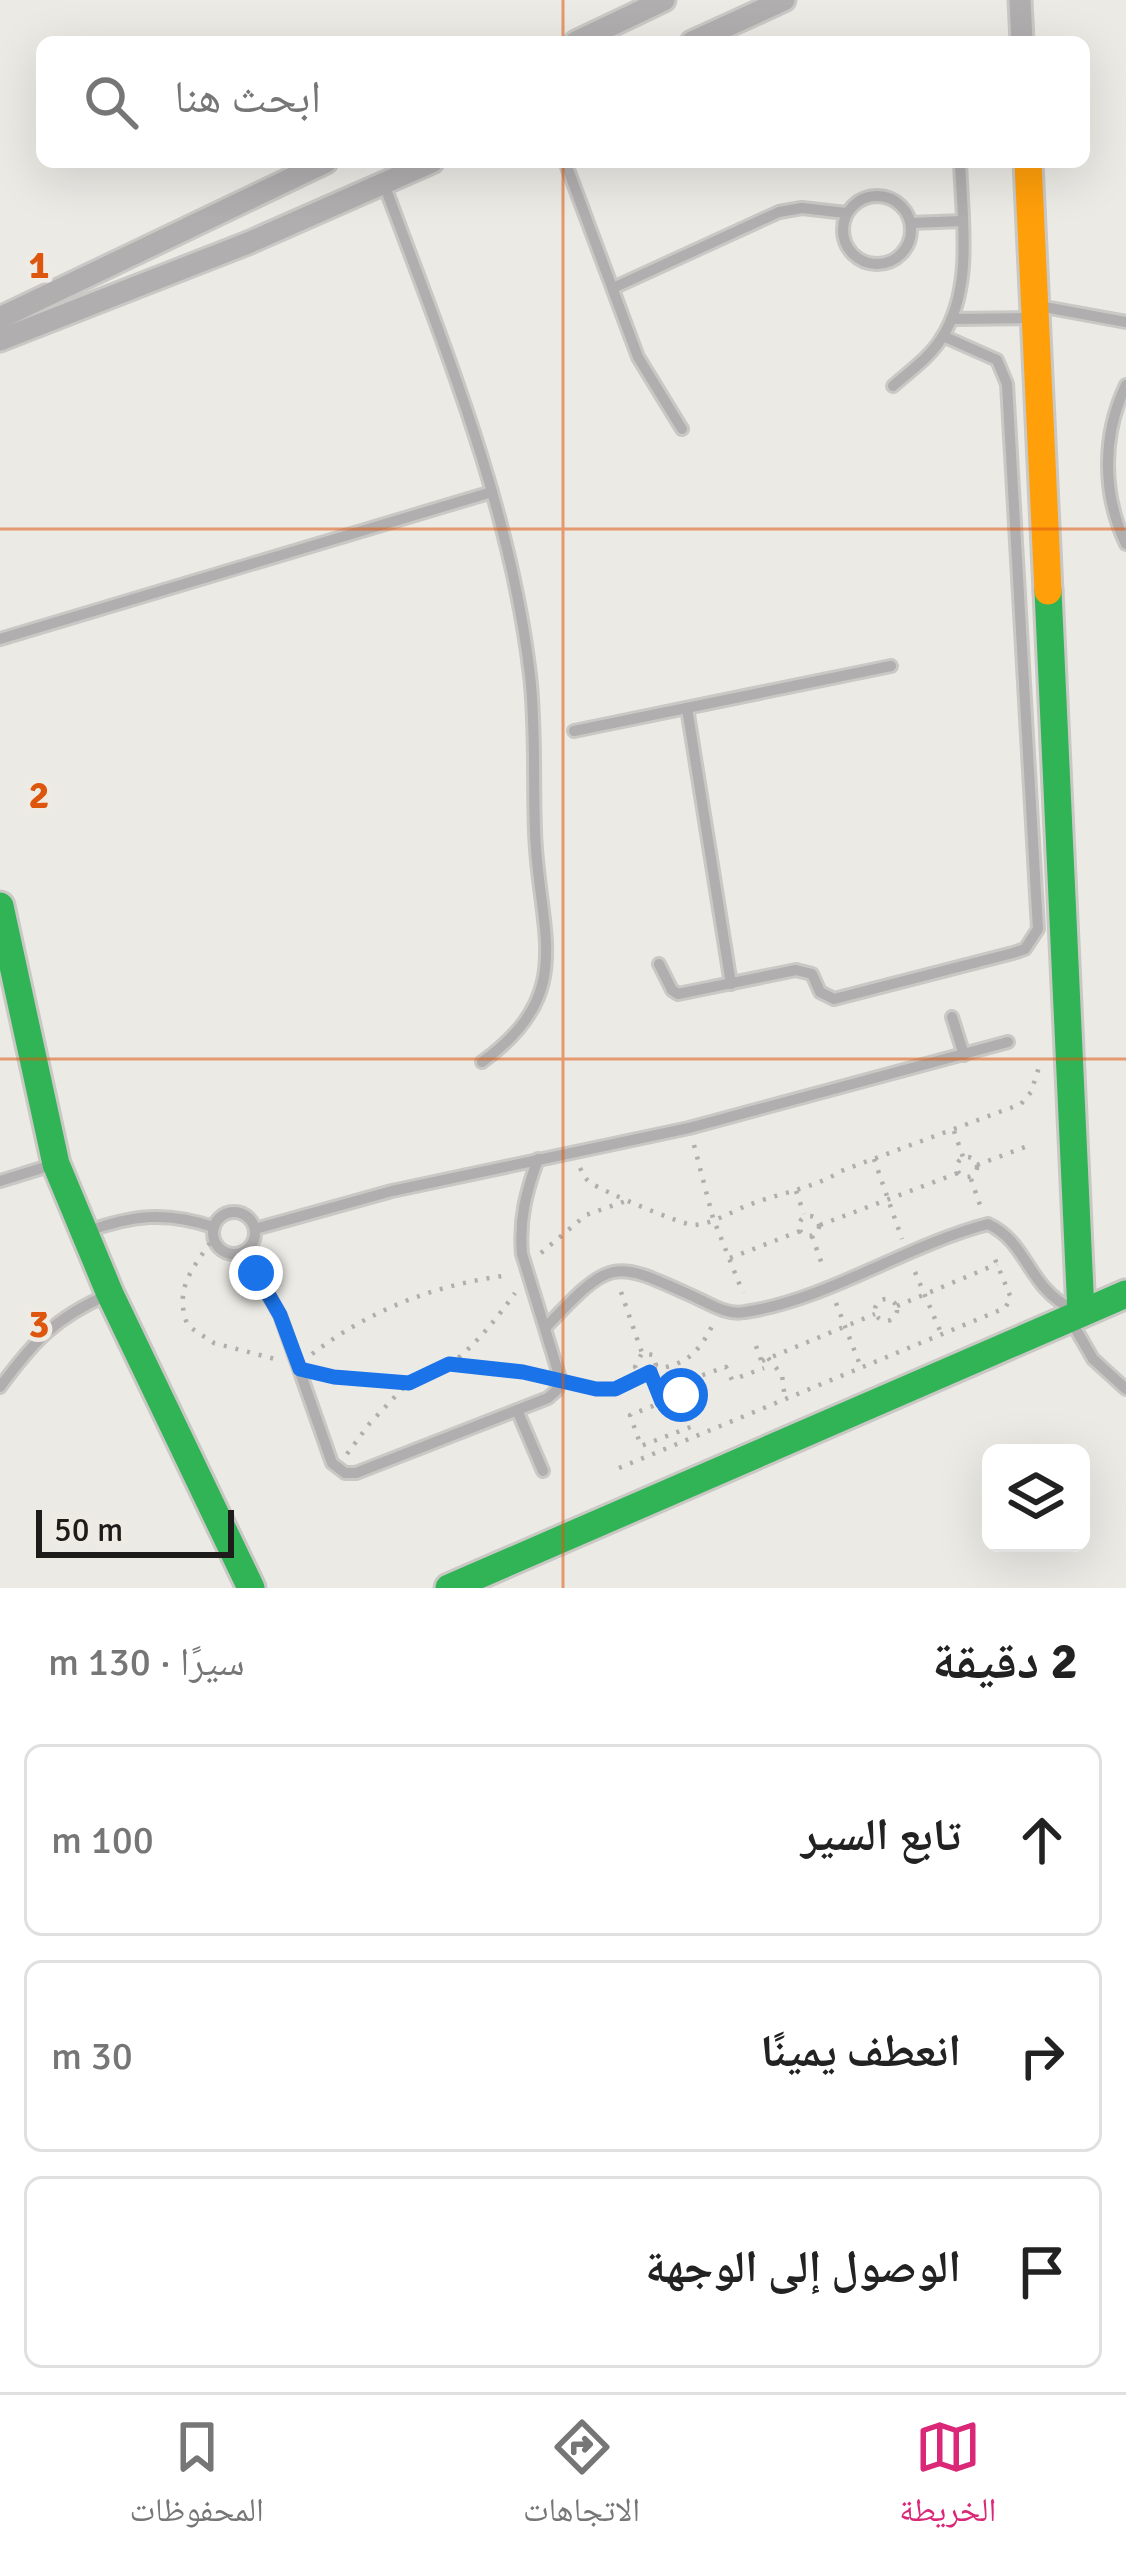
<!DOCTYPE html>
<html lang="ar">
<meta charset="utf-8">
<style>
:root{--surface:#fff;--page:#f6f6f6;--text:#222;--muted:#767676;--line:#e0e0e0;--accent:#db2777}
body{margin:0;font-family:Signika,"Noto Naskh Arabic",sans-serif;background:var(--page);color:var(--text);direction:rtl}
.controls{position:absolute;right:36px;bottom:36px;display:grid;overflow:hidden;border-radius:18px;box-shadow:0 12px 48px #0002}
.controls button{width:108px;height:108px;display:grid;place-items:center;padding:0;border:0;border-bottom:3px solid var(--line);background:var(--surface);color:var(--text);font:60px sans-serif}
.scale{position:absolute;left:36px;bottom:30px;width:198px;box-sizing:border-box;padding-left:12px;border:6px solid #1d1c1a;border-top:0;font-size:33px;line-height:42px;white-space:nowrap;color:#1d1c1a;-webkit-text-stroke:9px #edebe3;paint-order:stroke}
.stop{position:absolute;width:36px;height:36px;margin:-27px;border:9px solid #1a73e8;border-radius:50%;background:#fff}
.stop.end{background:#1a73e8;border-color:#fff;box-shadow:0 3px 12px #0008}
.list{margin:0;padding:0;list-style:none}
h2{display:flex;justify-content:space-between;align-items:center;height:156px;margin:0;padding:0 48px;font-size:51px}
h2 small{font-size:39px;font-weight:400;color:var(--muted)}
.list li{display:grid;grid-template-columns:78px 1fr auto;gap:36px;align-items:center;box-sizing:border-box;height:192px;margin:0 24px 24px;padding:0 24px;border:3px solid var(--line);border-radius:18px}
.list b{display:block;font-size:45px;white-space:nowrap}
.list em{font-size:39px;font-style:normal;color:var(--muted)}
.icon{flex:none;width:66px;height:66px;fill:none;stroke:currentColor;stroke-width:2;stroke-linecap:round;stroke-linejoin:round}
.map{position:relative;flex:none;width:1126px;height:1588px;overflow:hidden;direction:ltr}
.search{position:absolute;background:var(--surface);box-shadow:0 12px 48px #0002;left:36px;right:36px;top:36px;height:132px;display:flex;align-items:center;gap:30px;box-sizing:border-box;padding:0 42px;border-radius:18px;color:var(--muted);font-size:45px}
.sheet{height:804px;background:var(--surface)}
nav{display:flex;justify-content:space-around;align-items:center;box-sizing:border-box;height:168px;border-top:3px solid var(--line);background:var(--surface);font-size:33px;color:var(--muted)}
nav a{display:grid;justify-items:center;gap:6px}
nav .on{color:var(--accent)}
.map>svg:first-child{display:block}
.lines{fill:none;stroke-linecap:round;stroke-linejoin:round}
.lane-casing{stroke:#c9c8c5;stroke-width:16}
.street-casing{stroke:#c9c8c5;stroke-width:27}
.fast-casing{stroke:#c9c8c5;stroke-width:33}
.slow-casing{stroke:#c9c8c5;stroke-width:33}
.path{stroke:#b1afae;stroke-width:4.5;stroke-dasharray:3 9;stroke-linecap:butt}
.lane{stroke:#b0aeae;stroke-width:10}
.street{stroke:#b0aeae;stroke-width:21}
.fast{stroke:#30b455;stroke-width:27}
.slow{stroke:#ff9f0a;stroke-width:27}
.route{stroke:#1a73e8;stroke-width:15}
.grid{fill:none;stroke:#de560d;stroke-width:3;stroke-opacity:0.55}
.grid-label{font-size:39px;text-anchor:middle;font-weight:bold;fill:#de560d;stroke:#edebe3;stroke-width:9;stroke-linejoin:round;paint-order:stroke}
</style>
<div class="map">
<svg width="1126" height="1588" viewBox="0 0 1126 1588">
<rect width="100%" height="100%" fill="#ebeae5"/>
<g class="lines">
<g class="lane-casing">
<g id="lane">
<polyline points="566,164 638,357 682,429"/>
<path d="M384 184C443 344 510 504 530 675 536 728 533 779 535 831 538 932 579 992 482 1062"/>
<circle cx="877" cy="230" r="34"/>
<polyline points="911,223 962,221"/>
<polyline points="613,288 779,212 802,208 846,213"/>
<polyline points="1039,306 1126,322"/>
<polyline points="952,319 1033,318"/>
<path d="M1126 385C1102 435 1102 494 1126 544"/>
<path d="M893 386C910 371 929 358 941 339 974 289 962 219 960 162"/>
<polyline points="0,639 492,492"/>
<polyline points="687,708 731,984"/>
<polyline points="574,731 891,666"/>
<polyline points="659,964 672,990 678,994 796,970 812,974 820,992 834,999 1013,953 1025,949 1038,929 1007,384 997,360 943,336"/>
<polyline points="952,1017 964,1055"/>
<polyline points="0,1181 52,1165"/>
<circle cx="234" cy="1233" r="21"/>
<polyline points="255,1229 392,1191 689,1128 1008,1042"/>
<path d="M86 1232C131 1215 167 1211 213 1227"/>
<path d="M243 1252 280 1315 332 1463 345 1473H356L548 1398 557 1390 560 1378 522 1254C519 1219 526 1192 538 1159"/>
<polyline points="1071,1321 1093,1359 1126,1389"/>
<path d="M546 1327C614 1255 613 1260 701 1300 715 1307 729 1315 745 1312 827 1300 907 1245 988 1224 1029 1243 1027 1288 1074 1310"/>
<path d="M0 1387C34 1341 55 1318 107 1295"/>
<polyline points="517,1410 543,1471"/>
</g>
</g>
<g class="street-casing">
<g id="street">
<polyline points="1020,0 1022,42"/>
<polyline points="576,42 664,0"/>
<polyline points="692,42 784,0"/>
<polyline points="0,318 326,162"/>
<polyline points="0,340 248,243 432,162"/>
</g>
</g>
<g class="fast-casing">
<g id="fast">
<polyline points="1048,591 1081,1313"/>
<polyline points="0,906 56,1164 110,1294 251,1588"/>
<polyline points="449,1588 1126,1294"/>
</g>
</g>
<g class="slow-casing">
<polyline id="slow" points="1028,162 1048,591"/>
</g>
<g class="path">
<polyline points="954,1131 963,1157"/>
<polyline points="694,1145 713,1218 743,1293"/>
<circle cx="967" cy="1167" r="10"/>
<polyline points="874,1159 902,1239"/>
<polyline points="977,1165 1033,1144"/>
<path d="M580 1168C584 1175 584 1178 591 1183 600 1190 682 1225 694 1225 712 1224 731 1212 746 1206 778 1193 813 1189 841 1171L1021 1104 1031 1092 1039 1067"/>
<polyline points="971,1179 981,1208"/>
<polyline points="796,1191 804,1214"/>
<circle cx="809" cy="1226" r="10"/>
<polyline points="820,1225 958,1173"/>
<polyline points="812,1236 824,1270"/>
<path d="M210 1243C190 1272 174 1291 188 1326L214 1343 275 1359"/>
<polyline points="541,1253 586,1215 626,1201"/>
<polyline points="730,1258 800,1231"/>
<polyline points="915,1272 941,1333"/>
<polyline points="621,1292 642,1353"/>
<circle cx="886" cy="1310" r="11"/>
<polyline points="836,1303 860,1365"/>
<polyline points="897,1306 997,1264"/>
<polyline points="756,1346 761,1360"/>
<path d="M312 1354C371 1309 437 1284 510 1275"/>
<polyline points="768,1358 782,1375 785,1399"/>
<polyline points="762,1361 875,1314"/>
<polyline points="449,1363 539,1374"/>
<path d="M654 1369C684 1366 699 1353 712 1326"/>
<polyline points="650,1372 661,1400"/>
<path d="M322 1374C347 1380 382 1387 408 1383 453 1375 490 1328 515 1293"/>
<polyline points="691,1379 726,1367 732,1380 764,1368"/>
<path d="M578 1385C609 1392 634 1388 656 1365L653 1355 642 1353 635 1367 648 1373"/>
<polygon points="681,1395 693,1426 641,1446 630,1415"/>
<polyline points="347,1454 370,1423 406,1385"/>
<polyline points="619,1468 1005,1308 1011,1298 992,1252"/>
</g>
<use href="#lane" class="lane"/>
<use href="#street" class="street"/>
<use href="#fast" class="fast"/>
<use href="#slow" class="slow"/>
</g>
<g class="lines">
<polyline class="route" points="256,1273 280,1315 300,1369 334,1377 409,1383 449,1364 523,1372 596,1389 615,1389 650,1372 662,1402 681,1395"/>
</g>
<path class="grid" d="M563 0V42M563 162V1588M0 529H1126M0 1059H1126"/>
<g class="grid-label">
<text x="39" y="278">1</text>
<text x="39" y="808">2</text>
<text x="39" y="1337">3</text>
</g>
</svg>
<div class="controls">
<button><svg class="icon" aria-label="layers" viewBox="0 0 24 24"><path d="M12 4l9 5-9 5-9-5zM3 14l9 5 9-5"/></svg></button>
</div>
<div class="scale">50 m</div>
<div class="stop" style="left:681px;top:1395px"></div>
<div class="stop end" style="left:256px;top:1273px"></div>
<div class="search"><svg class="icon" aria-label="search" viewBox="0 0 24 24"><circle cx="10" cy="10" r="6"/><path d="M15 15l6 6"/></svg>ابحث هنا</div>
</div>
<section class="sheet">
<h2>2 دقيقة<small>سيرًا · 130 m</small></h2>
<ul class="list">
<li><svg class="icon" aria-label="ahead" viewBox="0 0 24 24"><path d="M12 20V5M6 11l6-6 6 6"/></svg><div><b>تابع السير</b></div><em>100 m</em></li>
<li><svg class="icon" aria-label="right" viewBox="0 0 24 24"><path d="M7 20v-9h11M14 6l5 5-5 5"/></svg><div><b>انعطف يمينًا</b></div><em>30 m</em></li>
<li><svg class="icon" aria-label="arrive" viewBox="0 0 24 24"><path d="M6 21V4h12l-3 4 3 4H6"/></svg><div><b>الوصول إلى الوجهة</b></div></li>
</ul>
</section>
<nav>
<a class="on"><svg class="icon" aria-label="map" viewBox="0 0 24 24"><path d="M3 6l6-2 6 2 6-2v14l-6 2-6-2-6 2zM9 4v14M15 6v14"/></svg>الخريطة</a>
<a><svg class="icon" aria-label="directions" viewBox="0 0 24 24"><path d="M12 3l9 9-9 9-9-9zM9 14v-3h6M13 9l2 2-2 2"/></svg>الاتجاهات</a>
<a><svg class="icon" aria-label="saved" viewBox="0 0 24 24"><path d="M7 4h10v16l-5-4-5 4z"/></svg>المحفوظات</a>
</nav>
